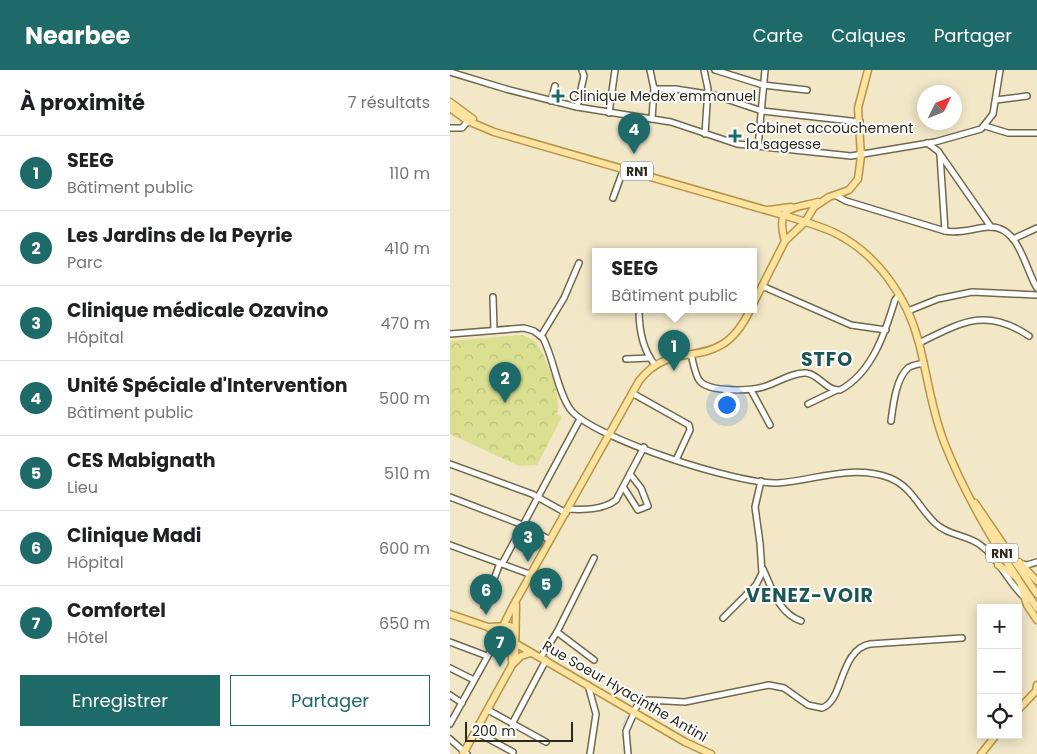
<!DOCTYPE html>
<html lang="fr">
<meta charset="utf-8">
<style>
:root{--surface:#fff;--page:#f6f6f6;--text:#202124;--muted:#757577;--line:#e0e0e0;--accent:#1e6a69}
body{margin:0;font-family:Poppins,sans-serif;background:var(--page);color:var(--text)}
.controls{position:absolute;right:15px;bottom:15px;display:grid;overflow:hidden;border-radius:0px;box-shadow:0 2px 12px #0003}
.controls button{width:45px;height:45px;display:grid;place-items:center;padding:0;border:0;border-bottom:1px solid var(--line);background:var(--surface);color:var(--text);font:25px sans-serif}
.compass{position:absolute;left:467px;top:15px;width:45px;height:45px;border-radius:50%;background:var(--surface);box-shadow:0 2px 12px #0003;rotate:47deg}
.scale{position:absolute;left:15px;bottom:12px;width:108px;box-sizing:border-box;padding-left:5px;border:2px solid #2d291d;border-top:0;font-size:14px;line-height:18px;white-space:nowrap;color:#2d291d;-webkit-text-stroke:4px #fff;paint-order:stroke}
.you{position:absolute;left:276px;top:334px;width:18px;height:18px;margin:-12px;border:4px solid #fff;border-radius:50%;background:#1a73e8;box-shadow:0 0 0 8px #1a73e833}
.badge{display:grid;place-items:center;width:32px;height:32px;border-radius:50%;background:var(--accent);color:#fff;font-size:16px;font-weight:700}
.pin{position:absolute;translate:-50% -41px;filter:drop-shadow(0 1px 2px #0008)}
.pin::after{content:'';position:absolute;top:26px;width:18px;height:15px;background:inherit;clip-path:polygon(0 0,100% 0,50% 100%)}
.popup{position:absolute;left:142px;top:178px;width:165px;height:65px;box-sizing:border-box;display:grid;place-content:center;border-radius:0px;background:var(--surface);filter:drop-shadow(0 1px 4px #0005);font-size:16px;white-space:nowrap;color:var(--muted)}
.popup b{font-size:19px;color:var(--text)}
.popup::after{content:'';position:absolute;left:50%;top:100%;margin-left:-10px;border:10px solid transparent;border-top-color:var(--surface)}
.list{margin:0;padding:0;list-style:none}
h2{display:flex;justify-content:space-between;align-items:center;height:65px;margin:0;padding:0 20px;font-size:21px}
h2 small{font-size:16px;font-weight:400;color:var(--muted)}
.list li{display:grid;grid-template-columns:32px 1fr auto;gap:15px;align-items:center;box-sizing:border-box;height:75px;padding:0 20px;border-top:1px solid var(--line)}
.list b{display:block;font-size:19px;white-space:nowrap}
.list p{margin:0;font-size:16px;white-space:nowrap;color:var(--muted)}
.list em{font-size:16px;font-style:normal;color:var(--muted)}
.actions{display:flex;gap:10px;padding:15px 20px}
.actions a{flex:1;padding:11px 0;border:1px solid var(--accent);border-radius:0px;text-align:center;font-size:18px;color:var(--accent)}
.actions .main{background:var(--accent);color:#fff}
.icon{flex:none;width:28px;height:28px;fill:none;stroke:currentColor;stroke-width:2;stroke-linecap:round;stroke-linejoin:round}
.map{position:relative;flex:none;width:587px;height:684px;overflow:hidden}
header{display:flex;align-items:center;gap:30px;box-sizing:border-box;height:70px;padding:0 25px;background:var(--accent);color:#fff}
header strong{font-size:24px}
nav{display:flex;gap:28px;margin-inline-start:auto;font-size:18px}
main{display:flex}
aside{flex:1;background:var(--surface)}
.map>svg:first-child{display:block}
.park{fill:url(#park-crowns)}
.lines{fill:none;stroke-linecap:round;stroke-linejoin:round}
.stream{stroke:#a6d9f6;stroke-width:1}
.minor-casing{stroke:#71684b;stroke-width:8}
.major-casing{stroke:#b49648;stroke-width:9}
.minor{stroke:#fff;stroke-width:5}
.major{stroke:#fde39f;stroke-width:6}
.poi-dot{fill:#1e6a69;stroke:#fff;stroke-width:2}
.labels{text-anchor:middle;dominant-baseline:central;stroke-width:4;stroke-linejoin:round;paint-order:stroke}
.shield{fill:#fff;stroke:#6c6961;stroke-width:1}
.shield-label{font-size:12px;font-weight:bold;fill:#2d291d}
.poi-label{font-size:14px;fill:#2d291d;stroke:#fff;text-anchor:start}
.street-label{font-size:14px;fill:#2d291d;stroke:#fff}
.district-label{font-size:19px;font-weight:bold;letter-spacing:1px;fill:#1a5655;stroke:#fff}
</style>
<header>
<strong>Nearbee</strong>
<nav><a>Carte</a><a>Calques</a><a>Partager</a></nav>
</header>
<main>
<aside>
<h2>À proximité<small>7 résultats</small></h2>
<ul class="list">
<li><span class="badge">1</span><div><b>SEEG</b><p>Bâtiment public</p></div><em>110 m</em></li>
<li><span class="badge">2</span><div><b>Les Jardins de la Peyrie</b><p>Parc</p></div><em>410 m</em></li>
<li><span class="badge">3</span><div><b>Clinique médicale Ozavino</b><p>Hôpital</p></div><em>470 m</em></li>
<li><span class="badge">4</span><div><b>Unité Spéciale d'Intervention</b><p>Bâtiment public</p></div><em>500 m</em></li>
<li><span class="badge">5</span><div><b>CES Mabignath</b><p>Lieu</p></div><em>510 m</em></li>
<li><span class="badge">6</span><div><b>Clinique Madi</b><p>Hôpital</p></div><em>600 m</em></li>
<li><span class="badge">7</span><div><b>Comfortel</b><p>Hôtel</p></div><em>650 m</em></li>
</ul>
<div class="actions"><a class="main">Enregistrer</a><a>Partager</a></div>
</aside>
<div class="map">
<svg width="587" height="684" viewBox="0 0 587 684">
<defs>
<pattern id="park-crowns" width="20" height="18" patternUnits="userSpaceOnUse" patternTransform="scale(1.25)"><rect width="20" height="18" fill="#dbe090"/><path d="M2 6a3 3 0 1 1 6 0M12 15a3 3 0 1 1 6 0" fill="none" stroke="#bcc07c"/></pattern>
</defs>
<rect width="100%" height="100%" fill="#f2e7c7"/>
<path class="park" d="M72 265C78 267 82 268 86 273 96 285 113 330 107 344L112 347 87 395 69 396 0 364V271Z"/>
<g class="lines">
<g class="stream">
<polyline points="319,613 331,614 360,632"/>
<polyline points="275,621 313,614"/>
<polyline points="183,634 195,627 214,628"/>
<polyline points="174,669 173,656 176,646"/>
</g>
<g class="minor-casing">
<g id="minor">
<polyline points="200,0 204,19 202,49"/>
<polyline points="254,0 258,19 255,64"/>
<polyline points="265,0 313,15"/>
<polyline points="0,2 56,19 127,37 221,52 287,74 401,86 485,72 531,59 543,44 550,0"/>
<polyline points="313,15 357,20"/>
<polyline points="204,19 225,19 264,25 312,41 410,52"/>
<polyline points="546,30 577,26"/>
<polyline points="101,31 105,16"/>
<polyline points="127,37 134,6 132,0"/>
<polyline points="159,43 165,0"/>
<polyline points="535,56 558,63 587,63"/>
<polyline points="0,58 12,58 18,51"/>
<polyline points="477,73 488,81 541,157"/>
<polyline points="308,77 315,0"/>
<polyline points="490,85 495,161"/>
<path d="M385 125 396 131 495 161C511 164 523 158 539 157 569 155 575 199 587 218"/>
<polyline points="163,128 174,98"/>
<polyline points="563,169 587,158"/>
<polyline points="312,216 401,255 436,260"/>
<polyline points="43,227 44,260"/>
<path d="M189 240C189 259 193 280 205 295"/>
<polyline points="458,241 488,229 522,222 587,225"/>
<path d="M0 264 74 258 84 261 93 268C104 289 107 320 120 339 141 368 290 415 328 413 366 410 402 394 440 408 462 417 469 438 485 453 497 465 516 465 529 474 548 487 557 511 573 526"/>
<polyline points="91,266 114,228 129,193"/>
<path d="M469 273C512 252 536 237 579 266"/>
<path d="M241 284C243 292 245 304 249 310 258 323 303 321 316 316 328 312 344 302 356 303 369 304 376 321 390 320 422 303 435 263 445 230L449 225"/>
<polyline points="176,289 200,288"/>
<polyline points="301,320 320,355"/>
<polyline points="182,323 239,355 240,360 226,390"/>
<polyline points="358,334 387,320"/>
<path d="M441 351C443 336 446 308 458 298 462 295 469 294 474 293"/>
<polyline points="0,394 82,424 116,443"/>
<polyline points="174,418 188,440 198,436 191,418 180,404"/>
<polyline points="0,427 73,455 100,470"/>
<path d="M117 439C134 440 153 440 166 430L194 377"/>
<polyline points="0,475 82,505"/>
<polyline points="52,494 130,349"/>
<polyline points="571,494 577,495 587,492"/>
<path d="M313 499C322 518 328 543 351 551"/>
<polyline points="34,536 50,493"/>
<polyline points="273,548 306,515 312,503 310,473 305,437 311,411"/>
<polyline points="107,562 144,590"/>
<polyline points="0,572 37,586"/>
<polyline points="91,587 107,562 144,488"/>
<polyline points="0,598 24,610"/>
<polyline points="138,615 146,644 140,684"/>
<polyline points="0,625 12,633"/>
<polyline points="38,640 96,672"/>
<path d="M183 642 188 635 198 630 235 632 319 615 334 618 358 635 372 638C394 631 389 580 420 574L512 568"/>
<polyline points="0,654 50,564"/>
<polyline points="62,654 96,590"/>
<polyline points="26,662 63,682"/>
<polyline points="0,669 17,684"/>
<polyline points="178,684 176,661 184,643"/>
</g>
</g>
<g class="major-casing">
<g id="major">
<polyline points="0,32 23,49"/>
<path d="M0 38 18 51 44 62 333 145C350 150 367 155 383 162 427 183 457 227 469 273 478 308 481 338 494 372 517 431 552 486 587 538"/>
<polyline points="319,140 341,137"/>
<path d="M335 171C325 136 341 139 368 132"/>
<polyline points="303,234 335,171 355,152 364,137 379,127 399,120 408,109 411,86 408,38 418,0"/>
<polyline points="525,433 587,524"/>
<polyline points="569,492 587,511"/>
<polyline points="548,495 567,507"/>
<polyline points="571,515 577,535 587,550"/>
<polyline points="0,544 38,557 60,556 65,559"/>
<path d="M39 558C55 566 63 571 62 591"/>
<path d="M56 567 54 554 63 536 189 311C225 264 268 308 300 240"/>
<polyline points="58,569 235,672 261,684"/>
<polyline points="65,591 66,535"/>
<polyline points="568,640 586,621 587,615"/>
<polyline points="13,684 62,595 71,586 81,583"/>
<polyline points="531,684 546,665"/>
</g>
</g>
<use href="#minor" class="minor"/>
<use href="#major" class="major"/>
</g>
<g class="poi-dot">
<path d="M105.5 18.5h5v5h5v5h-5v5h-5v-5h-5v-5h5z"/>
<path d="M282.5 58.5h5v5h5v5h-5v5h-5v-5h-5v-5h5z"/>
</g>
<g class="labels">
<g class="shield">
<rect x="171" y="91.5" width="32" height="19" rx="4"/>
<rect x="536" y="473.5" width="32" height="19" rx="4"/>
</g>
<g class="shield-label">
<text x="187" y="101">RN1</text>
<text x="552" y="483">RN1</text>
</g>
<g class="poi-label">
<text x="119" y="26">Clinique Medex emmanuel</text>
<text x="296" y="58">Cabinet accouchement<tspan x="296" dy="16">la sagesse</tspan></text>
</g>
<g class="street-label">
<text transform="translate(175 621) rotate(30)">Rue Soeur Hyacinthe Antini</text>
</g>
<g class="district-label">
<text x="377" y="289">STFO</text>
<text x="360" y="525">VENEZ-VOIR</text>
</g>
</g>
</svg>
<div class="controls">
<button>+</button>
<button>−</button>
<button><svg class="icon" aria-label="locate" viewBox="0 0 24 24"><circle cx="12" cy="12" r="6"/><path d="M12 2v4M12 18v4M2 12h4M18 12h4"/></svg></button>
</div>
<svg class="compass" viewBox="-18 -18 36 36"><path d="M0-13l5 13h-10z" fill="#e53935"/><path d="M0 13l5-13h-10z" fill="#757577"/></svg>
<div class="scale">200 m</div>
<div class="you"></div>
<div class="pin badge" style="left:224px;top:301px">1</div>
<div class="popup"><b>SEEG</b>Bâtiment public</div>
<div class="pin badge" style="left:55px;top:333px">2</div>
<div class="pin badge" style="left:78px;top:492px">3</div>
<div class="pin badge" style="left:184px;top:84px">4</div>
<div class="pin badge" style="left:96px;top:539px">5</div>
<div class="pin badge" style="left:36px;top:545px">6</div>
<div class="pin badge" style="left:50px;top:597px">7</div>
</div>
</main>
